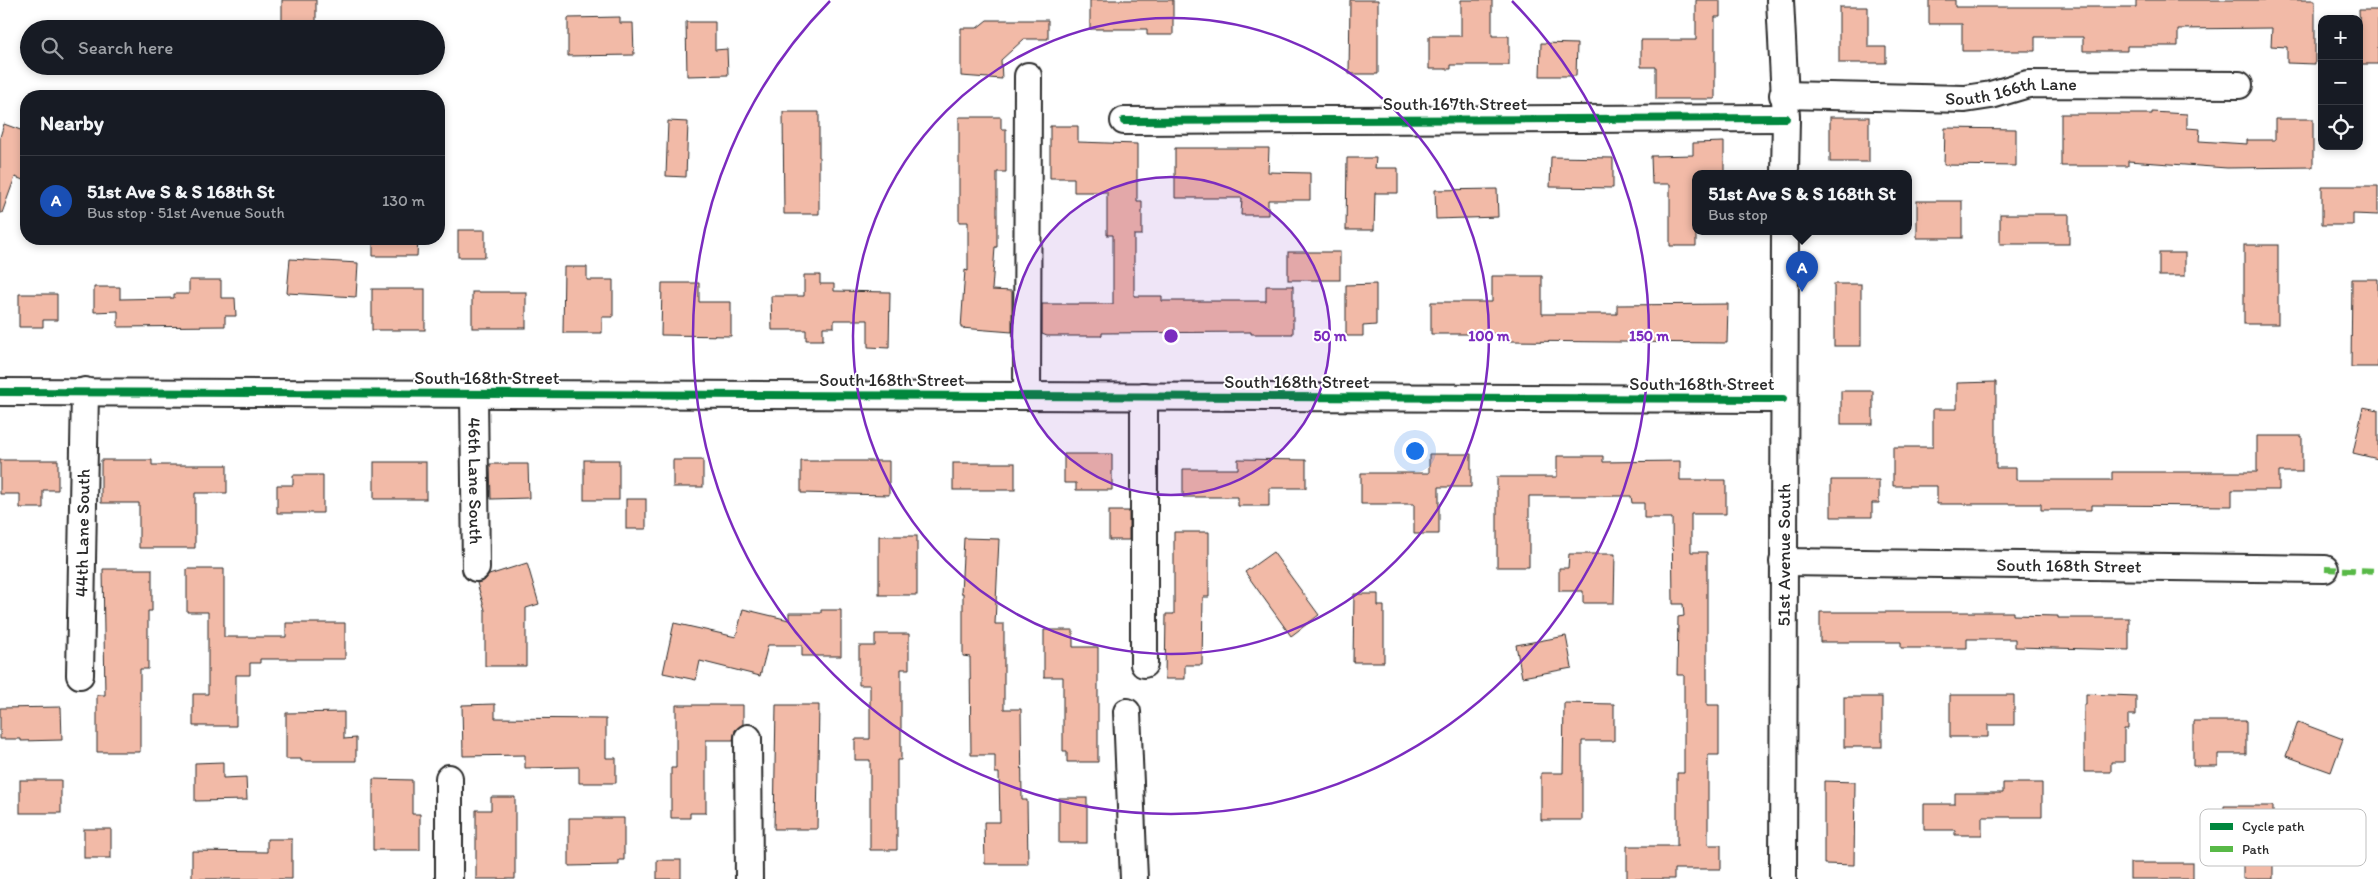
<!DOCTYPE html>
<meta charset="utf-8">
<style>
:root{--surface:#171b24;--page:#242831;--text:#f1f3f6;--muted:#9ea1a6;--line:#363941;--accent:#0b8043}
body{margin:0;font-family:Itim,sans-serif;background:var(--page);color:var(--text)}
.controls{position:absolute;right:15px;top:15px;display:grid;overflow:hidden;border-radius:10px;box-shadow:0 2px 8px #0003}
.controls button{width:45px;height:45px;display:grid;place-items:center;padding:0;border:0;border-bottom:1px solid var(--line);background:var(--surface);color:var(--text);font:25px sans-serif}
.you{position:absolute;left:1414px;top:450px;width:18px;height:18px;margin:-12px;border:4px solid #fff;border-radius:50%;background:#1a73e8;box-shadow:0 0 0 8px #1a73e833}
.badge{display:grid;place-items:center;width:32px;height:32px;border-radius:50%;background:var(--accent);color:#fff;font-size:16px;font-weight:700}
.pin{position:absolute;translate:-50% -41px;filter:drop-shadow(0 1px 2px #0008)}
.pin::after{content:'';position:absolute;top:26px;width:18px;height:15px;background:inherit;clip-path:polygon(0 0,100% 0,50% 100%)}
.popup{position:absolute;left:1692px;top:170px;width:220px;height:65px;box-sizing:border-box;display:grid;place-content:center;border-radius:10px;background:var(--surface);filter:drop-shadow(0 1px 4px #0005);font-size:16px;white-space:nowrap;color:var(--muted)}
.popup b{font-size:19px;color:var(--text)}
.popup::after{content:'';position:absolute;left:50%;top:100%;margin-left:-10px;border:10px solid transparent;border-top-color:var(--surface)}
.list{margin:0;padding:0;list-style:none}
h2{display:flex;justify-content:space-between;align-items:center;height:65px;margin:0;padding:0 20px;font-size:21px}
h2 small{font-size:16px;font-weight:400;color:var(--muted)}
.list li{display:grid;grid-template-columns:32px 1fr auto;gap:15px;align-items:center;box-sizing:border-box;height:90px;padding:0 20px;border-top:1px solid var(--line)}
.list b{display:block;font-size:19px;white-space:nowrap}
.list p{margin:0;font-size:16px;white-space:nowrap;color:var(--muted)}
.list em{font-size:16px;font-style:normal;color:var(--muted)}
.icon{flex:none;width:28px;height:28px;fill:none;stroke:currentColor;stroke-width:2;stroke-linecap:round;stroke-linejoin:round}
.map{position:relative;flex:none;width:2378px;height:879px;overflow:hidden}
.search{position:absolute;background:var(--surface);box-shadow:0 2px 8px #0003;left:20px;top:20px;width:425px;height:55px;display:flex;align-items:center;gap:12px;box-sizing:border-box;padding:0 18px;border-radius:28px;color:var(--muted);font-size:19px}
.panel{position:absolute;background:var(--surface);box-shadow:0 2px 8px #0003;left:20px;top:90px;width:425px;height:155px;border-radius:20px}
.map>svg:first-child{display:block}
.building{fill:#f2baa7;stroke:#2b2b2b}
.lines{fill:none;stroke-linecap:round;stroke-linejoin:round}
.minor-casing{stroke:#2b2b2b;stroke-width:30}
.minor{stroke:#fff;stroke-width:26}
.quiet{stroke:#58b947;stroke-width:6;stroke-dasharray:12 6;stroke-linecap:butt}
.cycleway-casing{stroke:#fff;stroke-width:11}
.cycleway{stroke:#00873e;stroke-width:8}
.ring{fill:none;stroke:#7b2cbf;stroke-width:2.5}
.labels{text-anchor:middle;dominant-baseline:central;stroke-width:4;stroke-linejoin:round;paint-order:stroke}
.street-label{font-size:18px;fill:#2b2b2b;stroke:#fff}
.key{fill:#fff;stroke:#bfbfbf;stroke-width:1}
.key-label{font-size:14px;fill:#2b2b2b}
.centre{fill:#7b2cbf;stroke:#fff;stroke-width:2.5}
.ring-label{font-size:15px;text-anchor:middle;font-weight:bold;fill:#7b2cbf;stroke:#fff;stroke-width:4;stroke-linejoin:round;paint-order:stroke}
</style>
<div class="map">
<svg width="2378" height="879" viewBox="0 0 2378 879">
<rect width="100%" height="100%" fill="#fff"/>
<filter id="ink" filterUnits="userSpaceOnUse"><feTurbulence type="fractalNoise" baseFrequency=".02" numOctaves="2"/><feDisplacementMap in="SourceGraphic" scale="10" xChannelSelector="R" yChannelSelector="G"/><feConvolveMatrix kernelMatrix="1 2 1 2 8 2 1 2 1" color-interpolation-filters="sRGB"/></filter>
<g filter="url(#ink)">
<g class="building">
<rect x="282" y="0" width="34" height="23"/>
<polygon points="1090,0 1173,0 1173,35 1147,35 1147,29 1090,29"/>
<polygon points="1350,0 1378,0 1378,74 1349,74"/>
<polygon points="1461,0 1492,0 1492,36 1509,36 1509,65 1451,65 1451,69 1429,69 1429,36 1461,36"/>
<polygon points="1696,0 1720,0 1720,17 1715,17 1715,99 1656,99 1656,67 1641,67 1641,40 1696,40"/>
<polygon points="1929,0 1955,0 1955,7 2136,7 2136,0 2315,0 2315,64 2287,63 2287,47 2271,46 2272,28 2178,29 2178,46 2127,46 2127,51 2083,51 2083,37 2035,37 2035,51 1962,51 1962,24 1929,24"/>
<polygon points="1839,7 1868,7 1868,47 1886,47 1886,63 1839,63"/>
<polygon points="2359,10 2378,10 2378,64 2361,64"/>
<polygon points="620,17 620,23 633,23 634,55 568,56 568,18"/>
<polygon points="987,20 1048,20 1048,39 1024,39 1001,60 1002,79 961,76 961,28 977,28"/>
<polygon points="686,22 715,22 715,50 727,49 728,75 687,76"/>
<polygon points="1541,43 1577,44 1576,76 1540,76"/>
<polygon points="783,112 819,112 819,214 784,214"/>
<polygon points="2152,112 2187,114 2187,128 2200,129 2199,141 2247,144 2247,140 2275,140 2275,119 2313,119 2313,167 2227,168 2128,161 2128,166 2061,166 2061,114 2152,114"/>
<polygon points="959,117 1001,117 1001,129 1006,129 1006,172 997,172 997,247 995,247 992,290 1012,291 1012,332 961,328 965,270 968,271 968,222 959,222"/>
<rect x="1830" y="117" width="39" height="45"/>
<polygon points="668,121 688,122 686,177 666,176"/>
<polygon points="4,124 26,132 26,181 15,177 2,213 0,213 0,137"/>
<polygon points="1050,126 1078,126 1078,142 1137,144 1137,201 1142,201 1142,235 1134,235 1134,296 1162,296 1162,301 1266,301 1266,286 1293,286 1293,334 1251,334 1251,332 1102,333 1102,336 1047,336 1042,334 1042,304 1113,304 1113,235 1107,235 1107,192 1074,192 1074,178 1050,178"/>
<polygon points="1945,128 2016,129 2016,166 1944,165"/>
<polygon points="1724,142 1724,173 1696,173 1696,246 1670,246 1670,184 1652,184 1651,156 1693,155 1693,143"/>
<polygon points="1175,148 1269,148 1268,172 1310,173 1310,200 1268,200 1268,215 1241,215 1242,198 1175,198"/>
<polygon points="1551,157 1613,158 1613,188 1550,187"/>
<polygon points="1347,158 1376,158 1375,168 1398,168 1398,193 1375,193 1374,230 1346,230"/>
<polygon points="2322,186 2378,186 2378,215 2353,214 2353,225 2322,225"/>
<polygon points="1497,189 1498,217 1436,219 1435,190"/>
<rect x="1917" y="201" width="45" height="37"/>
<rect x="2000" y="214" width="69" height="30"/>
<rect x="458" y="230" width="27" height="27"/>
<polygon points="373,239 418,239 417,256 373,256"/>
<rect x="2244" y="245" width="34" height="79"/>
<rect x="1288" y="252" width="52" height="28"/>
<rect x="2159" y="253" width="26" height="23"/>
<polygon points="290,259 358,263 356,297 287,293"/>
<polygon points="564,267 587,267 587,280 613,280 613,317 602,317 602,333 563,333"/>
<polygon points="804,275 820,275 820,284 834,284 834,291 890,292 889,348 868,347 868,320 834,320 834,327 823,327 823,340 806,340 806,330 772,330 771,296 804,296"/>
<polygon points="1492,276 1542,276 1542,314 1617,314 1617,305 1728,304 1727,343 1508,341 1508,334 1431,334 1431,302 1492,302"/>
<polygon points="2352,279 2378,279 2378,367 2351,367"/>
<polygon points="189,280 221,280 221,298 235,298 236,316 225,316 225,326 118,327 118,311 94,312 94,287 120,287 120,299 174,298 174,294 189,294"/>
<polygon points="662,283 699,283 699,302 731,302 731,336 661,335"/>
<polygon points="1376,284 1376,325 1363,326 1363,336 1346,336 1346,285"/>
<rect x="1834" y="284" width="27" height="62"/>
<rect x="372" y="289" width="53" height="41"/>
<rect x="472" y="292" width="54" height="36"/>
<polygon points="19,294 57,294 57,320 43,320 43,327 19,327"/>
<polygon points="1996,382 1996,468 2016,468 2016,480 2112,480 2112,472 2257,472 2257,436 2302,436 2302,472 2279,472 2279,490 2232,490 2232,506 2092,505 2092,510 2041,510 2041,504 1937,504 1937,486 1893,486 1893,447 1933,447 1933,409 1957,409 1957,383"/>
<rect x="1841" y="391" width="32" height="33"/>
<polygon points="2363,407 2378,410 2378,459 2353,453"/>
<polygon points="1064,454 1112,454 1112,490 1076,490 1076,483 1064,483"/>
<polygon points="1429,454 1471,454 1471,487 1439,487 1439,534 1414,534 1414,504 1361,504 1361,473 1429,473"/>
<polygon points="1557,456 1603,456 1603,462 1680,461 1680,480 1726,480 1726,514 1691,514 1691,552 1707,552 1707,705 1719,705 1719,755 1708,755 1708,845 1721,845 1721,869 1674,869 1674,879 1627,879 1627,846 1677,846 1677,773 1684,773 1684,675 1677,675 1678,617 1684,616 1683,604 1673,604 1672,518 1644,518 1644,503 1632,503 1631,496 1529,496 1529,567 1497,567 1497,477 1557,477"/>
<polygon points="1238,459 1306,460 1306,488 1269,488 1269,506 1238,506 1238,497 1183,497 1183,469 1238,469"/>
<polygon points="0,460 58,460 58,490 43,490 43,508 20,508 20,494 0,494"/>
<polygon points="101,460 152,460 152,465 227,465 227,493 195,493 195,548 139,548 139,503 101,503"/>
<rect x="584" y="460" width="35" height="40"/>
<rect x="673" y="460" width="30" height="27"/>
<polygon points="801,461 889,461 889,495 801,493"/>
<rect x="374" y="462" width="52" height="37"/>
<rect x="953" y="463" width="62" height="27"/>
<polygon points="490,464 528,464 529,498 491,499"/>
<polygon points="293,475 323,475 323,513 277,513 277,485 293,485"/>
<polygon points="1831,480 1879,480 1879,503 1872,503 1872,517 1831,517"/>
<rect x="626" y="499" width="20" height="30"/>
<rect x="1109" y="511" width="20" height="29"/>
<polygon points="1174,532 1209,532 1209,597 1203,597 1202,665 1185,665 1185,679 1165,679 1166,614 1174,614"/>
<rect x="879" y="536" width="38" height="59"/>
<polygon points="964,538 999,539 995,624 1004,624 1004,709 1021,709 1022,800 1027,800 1028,864 985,864 984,822 1000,822 999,773 995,773 995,755 971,755 970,657 963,656 963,593 961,593"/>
<polygon points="1273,552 1319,615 1291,636 1245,572"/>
<polygon points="1569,554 1615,554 1614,603 1583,603 1583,591 1559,591 1559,568 1568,568"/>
<polygon points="527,563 539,604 526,608 526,666 485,666 485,610 477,583 484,581 489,575"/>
<polygon points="103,569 152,569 152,611 148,611 148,669 140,669 140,752 97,752 97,695 105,695"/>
<polygon points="187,569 224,569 224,637 286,637 286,623 345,623 345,659 260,659 260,663 250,663 250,675 236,675 236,726 193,726 193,694 208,694 208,612 187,612"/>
<polygon points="1354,594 1378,594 1378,606 1384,606 1384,662 1353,662"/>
<polygon points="743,609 789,620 789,613 821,613 821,610 841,610 841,656 802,656 802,645 768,645 760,676 700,661 696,680 663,673 674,623 736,637"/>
<polygon points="1820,612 2013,612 2013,615 2058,616 2058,618 2129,618 2129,650 2015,647 2015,639 1967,639 1967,648 1901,648 1901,642 1820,642"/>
<polygon points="1044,630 1073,630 1073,647 1098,647 1098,762 1067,762 1067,751 1063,751 1063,677 1044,677"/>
<polygon points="875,634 909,634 909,669 901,669 901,760 897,760 897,850 870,850 870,760 855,760 855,739 870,739 870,685 859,685 859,646 875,646"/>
<polygon points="1566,636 1572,668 1522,677 1516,645"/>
<polygon points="2086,694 2136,696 2136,715 2128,715 2128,729 2124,729 2124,762 2111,762 2111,772 2084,772 2084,705 2086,705"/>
<polygon points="1950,695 2014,695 2014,725 1988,725 1988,737 1950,737"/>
<rect x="1844" y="697" width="38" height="50"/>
<polygon points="1564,703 1614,704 1614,741 1582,741 1582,820 1541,820 1541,773 1563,773"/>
<polygon points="495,704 495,718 606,719 606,758 616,758 616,783 579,783 579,767 525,768 525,755 463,756 462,705"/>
<polygon points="676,705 743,705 743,724 735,730 733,740 706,740 706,813 690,813 690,818 671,818 671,768 676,768"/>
<polygon points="776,705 819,705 817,829 774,829"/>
<polygon points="61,707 62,740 21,741 21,739 0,739 0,708"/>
<polygon points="344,712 344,739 356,738 356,761 301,761 301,759 286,759 286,713"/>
<polygon points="2193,721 2246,721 2246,754 2218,754 2218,766 2193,766"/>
<polygon points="2298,722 2343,739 2331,772 2286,756"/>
<polygon points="223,762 223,778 246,777 247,800 195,801 195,763"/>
<polygon points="373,779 412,780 412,814 420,814 420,850 373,850"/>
<rect x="20" y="780" width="41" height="33"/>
<polygon points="1824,781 1855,782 1854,865 1824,864"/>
<polygon points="2003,783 2042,783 2042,817 1982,817 1982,835 1955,835 1955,830 1924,830 1924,804 1955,804 1955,793 2003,793"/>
<polygon points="491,797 515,797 515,879 476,879 476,810 491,810"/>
<rect x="1059" y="798" width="28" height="45"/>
<polygon points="2224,806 2273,806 2273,879 2243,879 2243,851 2224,851"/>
<polygon points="569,818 624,818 624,860 619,860 619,865 569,866"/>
<rect x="84" y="829" width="27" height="29"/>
<polygon points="267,839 292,839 292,879 192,879 192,851 267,852"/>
<rect x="657" y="860" width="24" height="19"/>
<rect x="2130" y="863" width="63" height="16"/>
</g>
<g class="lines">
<g class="minor-casing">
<g id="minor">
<polyline points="1780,0 1786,118 1785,173"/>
<path id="s1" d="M1783 95 1965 99 1991 95 2028 84 2239 85"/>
<polyline points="1124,121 1786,118"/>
<polyline points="0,392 1783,399"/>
<path id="s2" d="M474 393 476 568"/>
<polyline points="1027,396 1028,76"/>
<path id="s3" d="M1783 562 2325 569"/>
<polyline points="1144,664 1144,396"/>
<path id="s4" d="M80 675 85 391"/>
<polyline points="1127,712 1134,879"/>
<polyline points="748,738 749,879"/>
<polyline points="449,778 449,879"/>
<path id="s5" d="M1783 879 1785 231"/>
</g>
</g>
<use href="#minor" class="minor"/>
<polyline class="quiet" points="2325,569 2378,571"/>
<g class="cycleway-casing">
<g id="cycleway">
<polyline points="1124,121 1786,118"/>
<polyline points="0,392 1783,399"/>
</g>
</g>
<use href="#cycleway" class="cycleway"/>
</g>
</g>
<circle cx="1171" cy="336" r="159" fill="#7b2cbf" fill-opacity=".12"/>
<g class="ring">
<circle cx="1171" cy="336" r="159"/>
<circle cx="1171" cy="336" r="318"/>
<path d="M1512 1A478 478 0 1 1 830 1"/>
</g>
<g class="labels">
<g class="street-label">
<text stroke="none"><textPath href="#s1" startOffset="229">South 166th Lane</textPath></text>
<text x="1455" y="104">South 167th Street</text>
<text x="487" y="378">South 168th Street</text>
<text x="892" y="380">South 168th Street</text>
<text x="1297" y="382">South 168th Street</text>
<text x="1702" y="384">South 168th Street</text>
<text stroke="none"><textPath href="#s2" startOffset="88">46th Lane South</textPath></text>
<text stroke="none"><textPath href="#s4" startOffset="142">44th Lane South</textPath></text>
<text stroke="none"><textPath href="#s5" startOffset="324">51st Avenue South</textPath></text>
<text stroke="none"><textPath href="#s3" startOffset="286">South 168th Street</textPath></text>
</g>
</g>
<rect x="2200" y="809" width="166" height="57" rx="8" class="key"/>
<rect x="2210" y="823" width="23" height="7" fill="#00873e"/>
<rect x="2210" y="846" width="23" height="6" fill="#58b947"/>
<g class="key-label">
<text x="2242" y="831">Cycle path</text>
<text x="2242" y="854">Path</text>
</g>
<circle cx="1171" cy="336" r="8" class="centre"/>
<g class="ring-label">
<text x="1330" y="341">50 m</text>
<text x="1489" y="341">100 m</text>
<text x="1649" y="341">150 m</text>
</g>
</svg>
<div class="controls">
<button>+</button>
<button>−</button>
<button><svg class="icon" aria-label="locate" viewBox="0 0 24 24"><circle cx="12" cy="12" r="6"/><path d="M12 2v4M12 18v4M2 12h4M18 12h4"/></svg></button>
</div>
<div class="you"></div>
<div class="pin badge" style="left:1802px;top:292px;background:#1a4fb4">A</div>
<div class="popup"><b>51st Ave S &amp; S 168th St</b>Bus stop</div>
<div class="search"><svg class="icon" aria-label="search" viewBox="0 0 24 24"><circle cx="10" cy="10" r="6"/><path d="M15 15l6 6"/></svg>Search here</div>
<section class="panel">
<h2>Nearby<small></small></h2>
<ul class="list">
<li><span class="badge" style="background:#1a4fb4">A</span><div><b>51st Ave S &amp; S 168th St</b><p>Bus stop · 51st Avenue South</p></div><em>130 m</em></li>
</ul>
</section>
</div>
